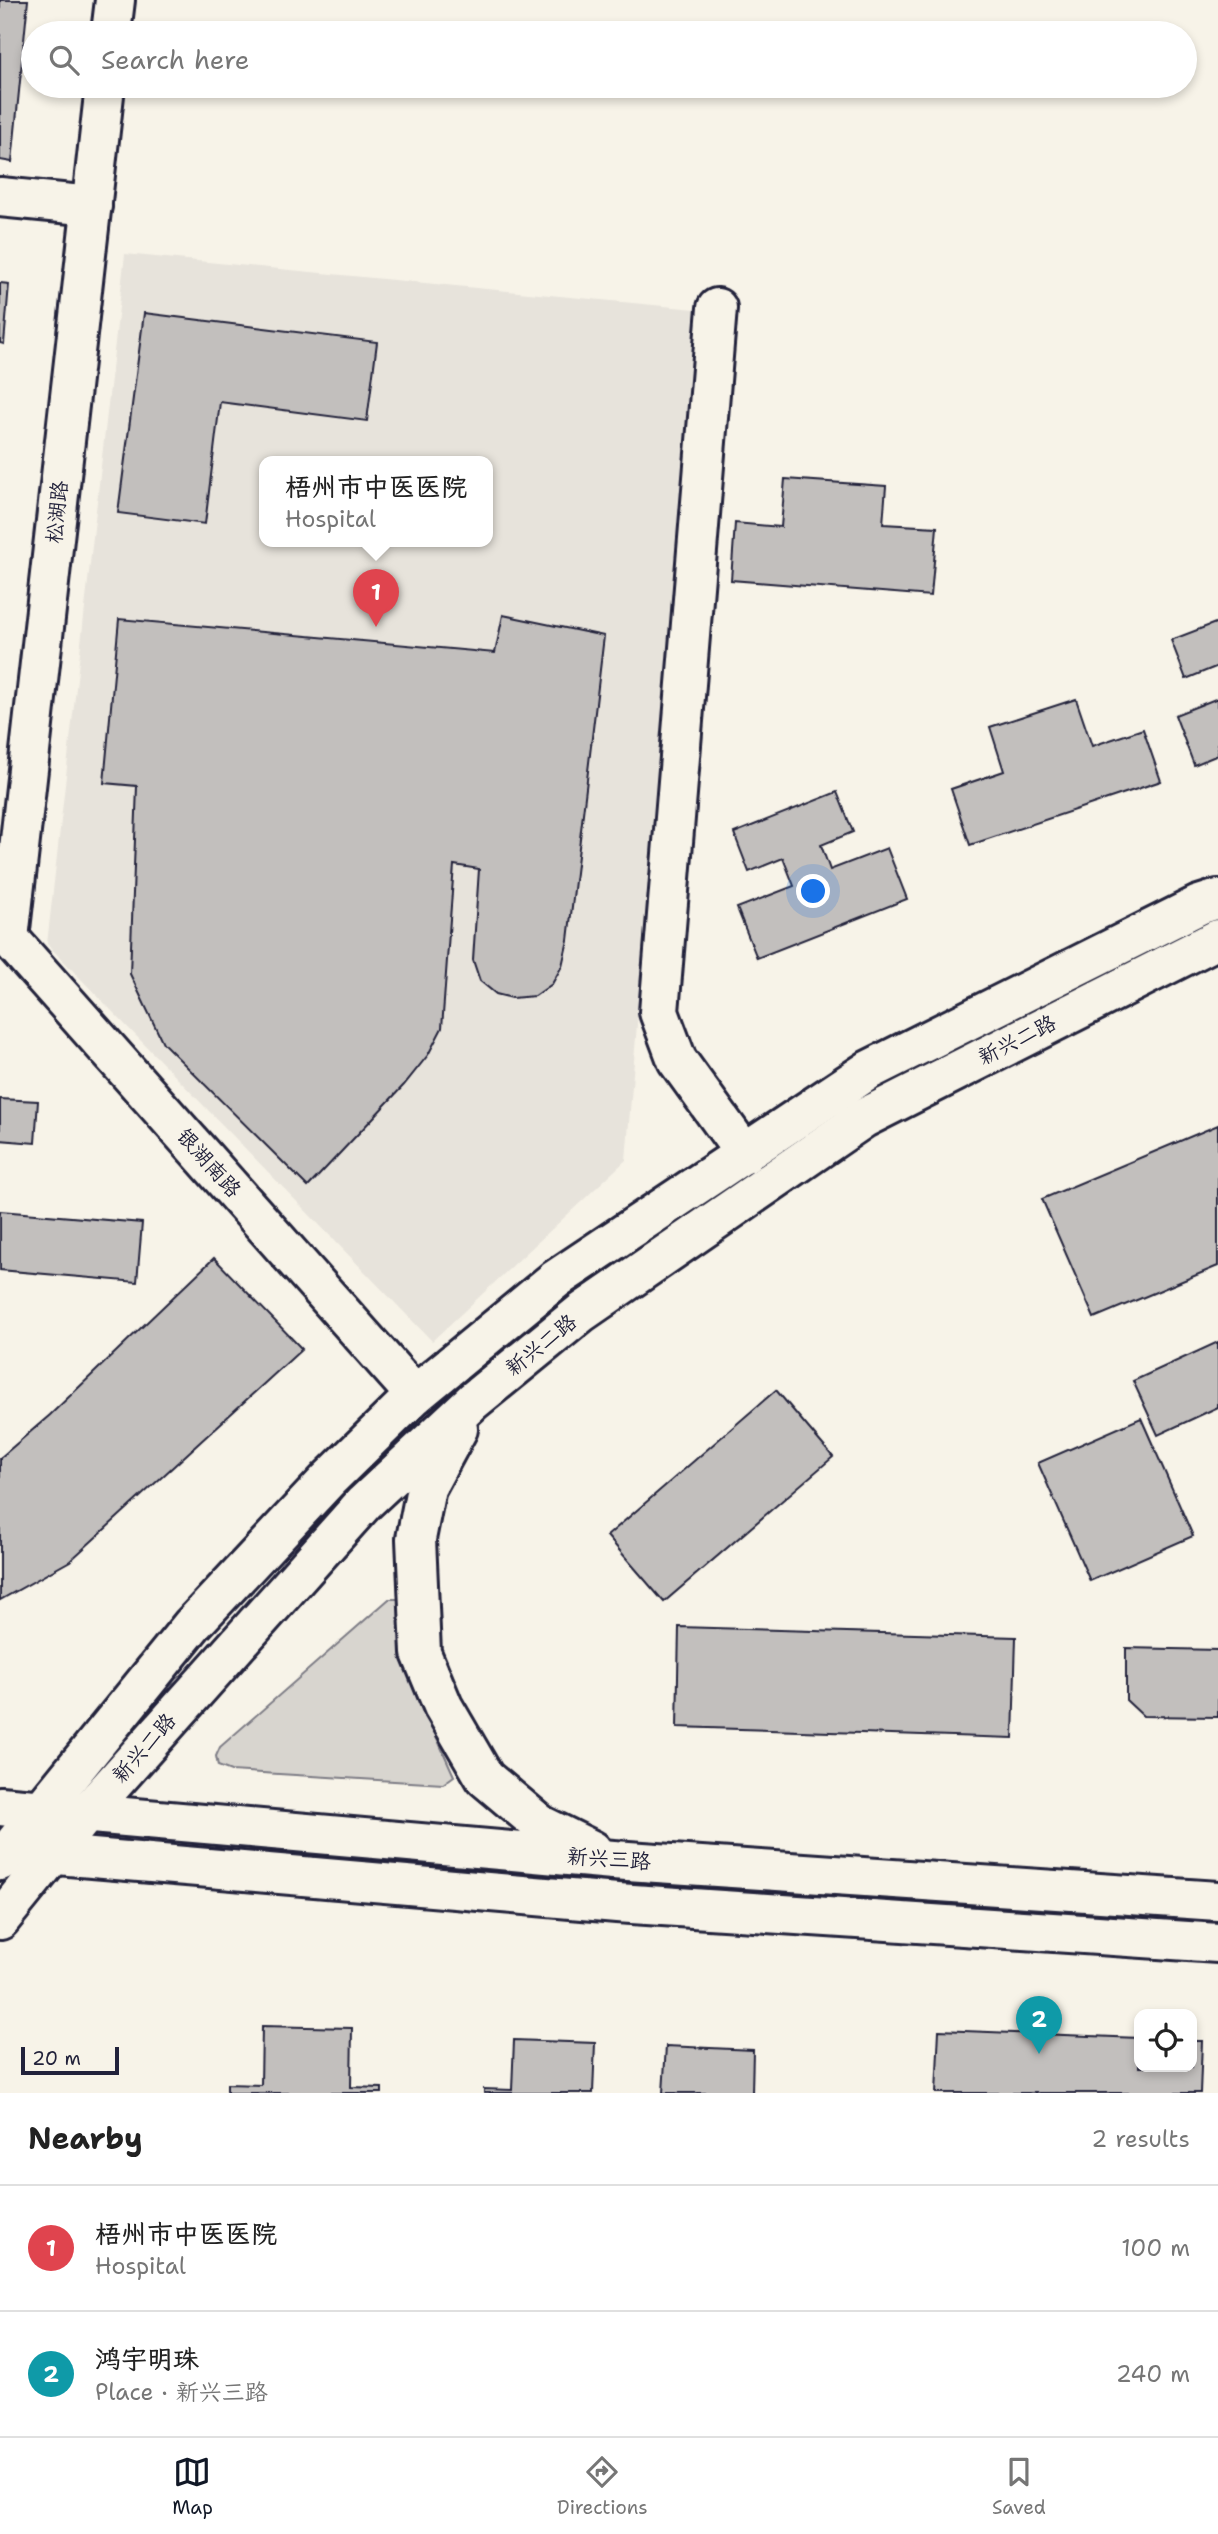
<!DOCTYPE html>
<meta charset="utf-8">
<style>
:root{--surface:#fff;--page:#f6f6f6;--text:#222;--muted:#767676;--line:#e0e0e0;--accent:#111827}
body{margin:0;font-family:"Shantell Sans","LXGW WenKai TC",sans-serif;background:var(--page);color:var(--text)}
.controls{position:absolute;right:21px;bottom:21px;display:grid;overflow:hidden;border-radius:14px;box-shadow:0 4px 10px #0003}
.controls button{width:63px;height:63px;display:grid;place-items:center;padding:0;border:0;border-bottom:2px solid var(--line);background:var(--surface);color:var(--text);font:35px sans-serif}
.scale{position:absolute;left:21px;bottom:18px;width:98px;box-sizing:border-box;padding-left:7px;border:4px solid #22223b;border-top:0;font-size:19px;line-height:24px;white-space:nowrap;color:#22223b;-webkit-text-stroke:5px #f7f3e8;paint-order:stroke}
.you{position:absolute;left:814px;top:892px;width:24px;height:24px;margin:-18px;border:5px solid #fff;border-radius:50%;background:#1a73e8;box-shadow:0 0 0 10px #1a73e833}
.badge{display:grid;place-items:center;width:46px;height:46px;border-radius:50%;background:var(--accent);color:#fff;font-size:23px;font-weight:700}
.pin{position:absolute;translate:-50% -58px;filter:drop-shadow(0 2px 4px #0008)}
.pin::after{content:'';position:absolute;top:37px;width:24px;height:21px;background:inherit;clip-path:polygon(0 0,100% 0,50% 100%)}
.popup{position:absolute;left:259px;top:456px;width:234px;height:91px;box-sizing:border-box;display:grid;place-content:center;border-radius:14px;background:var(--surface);filter:drop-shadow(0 2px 5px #0005);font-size:23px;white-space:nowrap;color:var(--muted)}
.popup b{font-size:26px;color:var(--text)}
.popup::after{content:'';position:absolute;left:50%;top:100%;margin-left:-14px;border:14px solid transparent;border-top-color:var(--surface)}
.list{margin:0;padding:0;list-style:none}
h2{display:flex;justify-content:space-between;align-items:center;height:91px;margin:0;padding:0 28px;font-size:30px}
h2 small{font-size:23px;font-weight:400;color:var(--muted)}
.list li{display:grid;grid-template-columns:46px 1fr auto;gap:21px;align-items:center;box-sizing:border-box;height:126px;padding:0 28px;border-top:2px solid var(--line)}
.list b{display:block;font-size:26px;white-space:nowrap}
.list p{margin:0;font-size:23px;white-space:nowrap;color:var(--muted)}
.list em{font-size:23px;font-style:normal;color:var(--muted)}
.icon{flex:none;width:38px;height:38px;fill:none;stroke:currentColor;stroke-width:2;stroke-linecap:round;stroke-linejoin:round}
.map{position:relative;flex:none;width:1218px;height:2093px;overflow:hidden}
.search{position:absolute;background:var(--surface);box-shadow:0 4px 10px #0003;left:21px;right:21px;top:21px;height:77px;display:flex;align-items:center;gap:18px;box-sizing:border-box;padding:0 24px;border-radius:38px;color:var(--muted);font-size:26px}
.sheet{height:343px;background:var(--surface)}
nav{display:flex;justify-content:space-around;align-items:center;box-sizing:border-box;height:98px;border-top:2px solid var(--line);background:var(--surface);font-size:19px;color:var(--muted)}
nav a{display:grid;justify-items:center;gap:4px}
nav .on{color:var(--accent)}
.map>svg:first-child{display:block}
.built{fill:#e7e3db;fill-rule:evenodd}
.green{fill:#d8d5cf;stroke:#7d7c85;stroke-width:2}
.building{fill:#c2bfbd;stroke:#22223b;stroke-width:2}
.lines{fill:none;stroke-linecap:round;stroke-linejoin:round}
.minor-casing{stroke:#22223b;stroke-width:44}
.major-casing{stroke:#22223b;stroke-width:44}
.minor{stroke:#f7f3e8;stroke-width:38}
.major{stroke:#f7f3e8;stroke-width:38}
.labels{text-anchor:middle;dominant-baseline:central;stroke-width:6;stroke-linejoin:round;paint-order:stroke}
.street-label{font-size:21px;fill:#22223b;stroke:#f7f3e8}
</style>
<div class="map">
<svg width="1218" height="2093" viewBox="0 0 1218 2093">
<rect width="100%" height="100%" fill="#f7f3e8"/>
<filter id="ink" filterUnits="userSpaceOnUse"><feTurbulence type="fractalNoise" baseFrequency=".0143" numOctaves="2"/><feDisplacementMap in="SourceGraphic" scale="14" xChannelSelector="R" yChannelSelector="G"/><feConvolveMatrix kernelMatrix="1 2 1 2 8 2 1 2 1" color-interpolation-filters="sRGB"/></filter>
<g filter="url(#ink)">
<path class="built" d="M125 254 695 309 626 1160 432 1341 47 944ZM264 461H488V541H264Z"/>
<polygon class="green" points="389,1599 400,1599 423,1707 454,1776 443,1784 231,1771 218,1766 216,1756 220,1747"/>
<g class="building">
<polygon points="0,0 28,0 12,162 0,160"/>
<polygon points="0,283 9,284 4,344 0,343"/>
<polygon points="144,313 377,342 367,421 220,402 205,524 118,513"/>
<polygon points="785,479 886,486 883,524 937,527 931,596 731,580 735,523 781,527"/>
<polygon points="503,615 604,636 568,940 562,966 552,984 535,996 512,998 496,994 480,981 473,960 479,869 454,865 442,1028 428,1055 404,1085 308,1187 163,1043 130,974 137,786 104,783 119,619 495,653"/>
<polygon points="1218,622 1218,666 1186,679 1171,640"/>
<polygon points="1218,698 1218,755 1194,765 1175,715"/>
<polygon points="1076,699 1092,746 1143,729 1161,781 970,845 951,789 1004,771 990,727"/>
<polygon points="837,792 853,832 821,845 830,870 887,848 907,899 757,958 737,908 794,886 783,858 749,872 734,833"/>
<polygon points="0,1099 38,1101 35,1143 0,1140"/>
<polygon points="1218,1125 1218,1266 1094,1318 1042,1199"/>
<polygon points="0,1211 142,1223 137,1282 0,1270"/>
<polygon points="214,1258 302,1349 70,1561 0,1600 0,1458 50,1415"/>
<polygon points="1218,1342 1218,1407 1158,1435 1133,1381"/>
<polygon points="776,1390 833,1457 664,1602 607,1536"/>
<polygon points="1141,1418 1193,1536 1090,1581 1038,1463"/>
<polygon points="679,1627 1016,1637 1013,1738 677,1727"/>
<polygon points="1126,1648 1218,1650 1218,1717 1143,1716 1126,1700"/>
<polygon points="262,2026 352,2028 351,2087 382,2088 382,2093 227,2093 227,2084 261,2085"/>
<polygon points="939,2030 1139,2038 1139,2067 1192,2067 1192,2041 1202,2041 1200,2093 936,2093"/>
<polygon points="514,2040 595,2043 593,2093 484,2093 484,2089 512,2090"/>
<polygon points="666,2046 753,2050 752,2093 663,2093"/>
</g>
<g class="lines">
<g class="minor-casing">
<g id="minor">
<polyline points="111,33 115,0"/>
<polyline points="0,197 92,206"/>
<polyline points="717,308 659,1012 677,1060 745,1154"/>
<polyline points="0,937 9,938 415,1395"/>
<polyline points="9,938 105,86"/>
</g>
</g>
<g class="major-casing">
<g id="major">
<polyline points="458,1429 426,1488 416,1539 421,1653 443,1706 485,1778 541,1825 592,1850"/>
<polyline points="0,1806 613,1860 1218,1901"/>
<polyline points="34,1853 617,1903 1218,1943"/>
<polyline points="0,1861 192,1625 328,1480 415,1395 556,1279 869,1070 1199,905 1218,899"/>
<polyline points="0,1920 85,1815 364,1503 473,1401 581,1313 864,1118 1218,939"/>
</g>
</g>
<use href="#minor" class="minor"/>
<use href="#major" class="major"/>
</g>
</g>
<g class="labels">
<g class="street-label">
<text transform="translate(57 512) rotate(-84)">松湖路</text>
<text transform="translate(1017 1040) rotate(-27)">新兴二路</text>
<text transform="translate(209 1163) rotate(48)">银湖南路</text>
<text transform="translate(541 1345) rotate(-39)">新兴二路</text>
<text transform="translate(144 1748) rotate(-49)">新兴二路</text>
<text transform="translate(609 1859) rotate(4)">新兴三路</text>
</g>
</g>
</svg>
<div class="controls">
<button><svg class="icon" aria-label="locate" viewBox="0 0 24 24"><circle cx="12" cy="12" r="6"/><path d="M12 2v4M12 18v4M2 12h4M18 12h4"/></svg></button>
</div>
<div class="scale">20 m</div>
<div class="you"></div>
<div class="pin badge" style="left:376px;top:627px;background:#e0444e">1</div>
<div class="popup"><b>梧州市中医医院</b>Hospital</div>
<div class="pin badge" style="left:1039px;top:2054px;background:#0f9aa8">2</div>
<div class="search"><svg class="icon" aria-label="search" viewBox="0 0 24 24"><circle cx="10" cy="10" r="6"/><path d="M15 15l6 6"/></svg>Search here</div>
</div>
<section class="sheet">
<h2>Nearby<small>2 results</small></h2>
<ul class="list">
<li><span class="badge" style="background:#e0444e">1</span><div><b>梧州市中医医院</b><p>Hospital</p></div><em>100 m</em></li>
<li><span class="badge" style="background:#0f9aa8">2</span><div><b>鸿宇明珠</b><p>Place · 新兴三路</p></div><em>240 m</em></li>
</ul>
</section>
<nav>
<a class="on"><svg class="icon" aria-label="map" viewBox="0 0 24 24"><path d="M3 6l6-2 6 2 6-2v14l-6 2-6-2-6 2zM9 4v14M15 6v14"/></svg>Map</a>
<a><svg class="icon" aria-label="directions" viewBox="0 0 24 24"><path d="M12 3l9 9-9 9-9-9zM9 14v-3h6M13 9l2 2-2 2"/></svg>Directions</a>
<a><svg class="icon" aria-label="saved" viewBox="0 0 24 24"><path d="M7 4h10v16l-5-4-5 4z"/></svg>Saved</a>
</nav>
